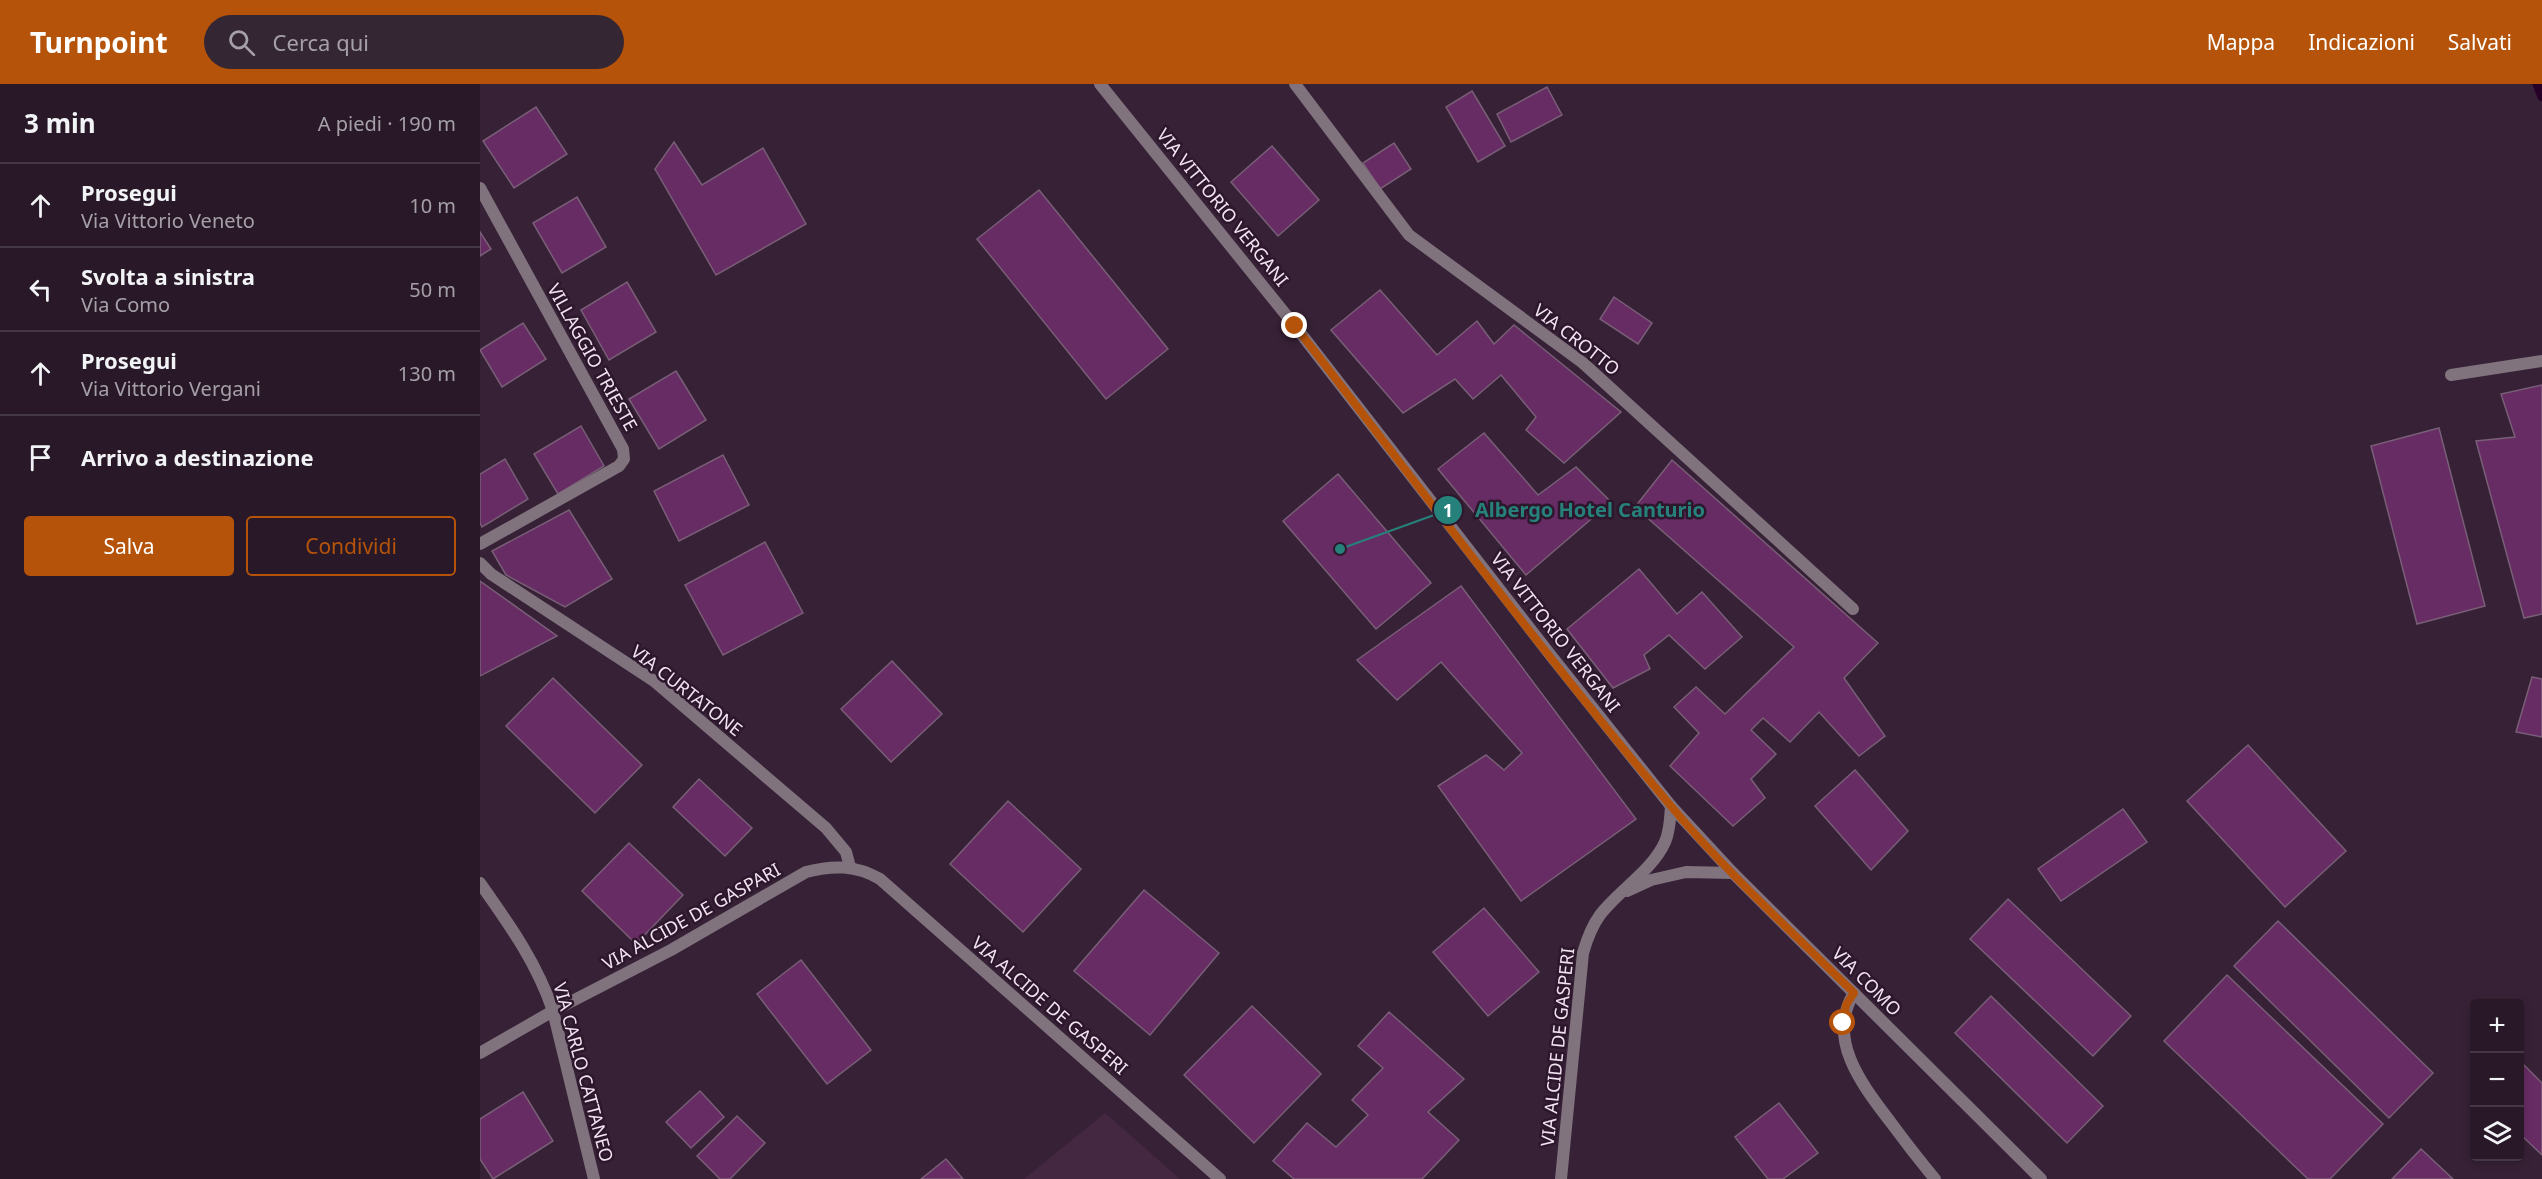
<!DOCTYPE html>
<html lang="it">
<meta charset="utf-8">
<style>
:root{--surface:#291928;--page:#352634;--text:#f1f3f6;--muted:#a5a0a8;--line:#453845;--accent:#b45309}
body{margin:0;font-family:"Noto Sans",sans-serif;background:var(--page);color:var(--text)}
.controls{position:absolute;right:18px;bottom:18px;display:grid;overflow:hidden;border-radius:6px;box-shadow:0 3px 9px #0003}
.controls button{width:54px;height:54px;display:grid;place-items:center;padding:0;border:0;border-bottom:2px solid var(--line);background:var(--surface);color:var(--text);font:30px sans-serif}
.stop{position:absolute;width:18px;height:18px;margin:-14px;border:4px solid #b45309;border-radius:50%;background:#fff}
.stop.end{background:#b45309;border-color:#fff;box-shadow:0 2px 6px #0008}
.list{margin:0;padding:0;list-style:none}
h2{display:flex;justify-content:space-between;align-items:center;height:78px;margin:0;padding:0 24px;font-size:26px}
h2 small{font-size:20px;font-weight:400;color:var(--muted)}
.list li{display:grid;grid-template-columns:39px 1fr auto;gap:18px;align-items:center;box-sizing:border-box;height:84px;padding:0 24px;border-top:2px solid var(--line)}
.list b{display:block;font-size:22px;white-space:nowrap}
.list p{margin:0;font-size:20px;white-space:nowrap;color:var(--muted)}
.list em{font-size:20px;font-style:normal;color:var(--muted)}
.actions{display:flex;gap:12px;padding:18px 24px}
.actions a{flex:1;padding:14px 0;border:2px solid var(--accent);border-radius:6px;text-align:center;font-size:21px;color:var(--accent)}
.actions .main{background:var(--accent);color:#fff}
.icon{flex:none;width:33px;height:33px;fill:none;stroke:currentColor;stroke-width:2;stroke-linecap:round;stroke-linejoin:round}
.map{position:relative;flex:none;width:2062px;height:1095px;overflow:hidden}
header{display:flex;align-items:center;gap:36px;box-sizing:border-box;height:84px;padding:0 30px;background:var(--accent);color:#fff}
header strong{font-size:28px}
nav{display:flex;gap:33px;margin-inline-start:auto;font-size:21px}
.search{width:420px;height:54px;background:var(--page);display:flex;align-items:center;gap:15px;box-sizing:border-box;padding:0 21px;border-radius:33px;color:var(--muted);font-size:22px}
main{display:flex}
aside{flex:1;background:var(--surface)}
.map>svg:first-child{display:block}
.built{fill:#442842}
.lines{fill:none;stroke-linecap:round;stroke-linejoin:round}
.stream{stroke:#260026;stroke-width:9}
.building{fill:#672c64;stroke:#785e76;stroke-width:1.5}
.service{stroke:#80737e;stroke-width:12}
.minor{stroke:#80737e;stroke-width:12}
.tertiary{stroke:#80737e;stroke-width:12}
.route{stroke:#b45309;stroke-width:8}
.labels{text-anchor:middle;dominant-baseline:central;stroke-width:5;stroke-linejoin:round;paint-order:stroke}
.street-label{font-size:18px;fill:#f2e3f1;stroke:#2d172c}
.leader{fill:none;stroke:#26817b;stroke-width:2}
.callout-dot{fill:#26817b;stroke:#2d172c;stroke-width:2}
.mark-label{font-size:18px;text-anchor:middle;font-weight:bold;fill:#fff}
.callout-label{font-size:20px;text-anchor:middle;font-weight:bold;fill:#26817b;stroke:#2d172c;stroke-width:5;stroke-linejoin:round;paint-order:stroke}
</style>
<header>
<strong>Turnpoint</strong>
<div class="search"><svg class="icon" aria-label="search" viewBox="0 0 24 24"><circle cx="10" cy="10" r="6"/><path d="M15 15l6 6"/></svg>Cerca qui</div>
<nav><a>Mappa</a><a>Indicazioni</a><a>Salvati</a></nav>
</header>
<main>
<aside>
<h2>3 min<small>A piedi · 190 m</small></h2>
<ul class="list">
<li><svg class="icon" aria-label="ahead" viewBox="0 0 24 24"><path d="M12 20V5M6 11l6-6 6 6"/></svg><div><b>Prosegui</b><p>Via Vittorio Veneto</p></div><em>10 m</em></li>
<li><svg class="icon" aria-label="left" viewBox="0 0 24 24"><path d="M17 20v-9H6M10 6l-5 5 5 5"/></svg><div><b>Svolta a sinistra</b><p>Via Como</p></div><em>50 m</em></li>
<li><svg class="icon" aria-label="ahead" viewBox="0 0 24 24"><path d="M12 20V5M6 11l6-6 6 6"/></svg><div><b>Prosegui</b><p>Via Vittorio Vergani</p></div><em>130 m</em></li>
<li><svg class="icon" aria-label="arrive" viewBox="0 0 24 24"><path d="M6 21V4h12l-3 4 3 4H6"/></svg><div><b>Arrivo a destinazione</b></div></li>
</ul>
<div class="actions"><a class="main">Salva</a><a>Condividi</a></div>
</aside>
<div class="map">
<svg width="2062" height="1095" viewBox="0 0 2062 1095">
<rect width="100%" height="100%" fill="#372136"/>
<polygon class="built" points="625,1029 700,1095 544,1095"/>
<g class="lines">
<polyline class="stream" points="2057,0 2062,13"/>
</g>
<g class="building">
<polygon points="1067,3 1082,31 1031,58 1017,30"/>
<polygon points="992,7 1025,62 998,78 966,23"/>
<polygon points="56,23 87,70 34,104 3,57"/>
<polygon points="194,58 222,101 283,64 326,140 236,191 175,85"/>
<polygon points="914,59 931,85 900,105 883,79"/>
<polygon points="792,62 839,116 798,152 751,98"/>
<polygon points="559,106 688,265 626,315 497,155"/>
<polygon points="97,113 126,163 82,189 53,139"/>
<polygon points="0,148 11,165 0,172"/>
<polygon points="147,198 176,248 129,276 101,226"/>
<polygon points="900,206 957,271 997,237 1014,260 1034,241 1141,328 1084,379 1046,346 1056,333 1021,291 993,315 975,295 923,329 851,246"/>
<polygon points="1134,213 1172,239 1158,260 1120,235"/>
<polygon points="43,239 66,275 22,303 0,266"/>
<polygon points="196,287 226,336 179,365 149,315"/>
<polygon points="2062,301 2062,530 2044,534 1996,357 2035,353 2021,310"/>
<polygon points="101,342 124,382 78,410 54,370"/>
<polygon points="1959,344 2005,522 1937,540 1891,362"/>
<polygon points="1004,349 1058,411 1096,383 1131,418 1046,491 958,385"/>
<polygon points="243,371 269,421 199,457 174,407"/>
<polygon points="25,375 48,415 2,443 0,439 0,390"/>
<polygon points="1192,376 1398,559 1364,594 1405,652 1379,672 1339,628 1310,658 1283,634 1271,646 1296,670 1271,695 1285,714 1253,742 1190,682 1219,649 1194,623 1216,603 1245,630 1314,563 1155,423"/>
<polygon points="858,390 951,499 896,545 803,437"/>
<polygon points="89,426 132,495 85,523 26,491 12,467"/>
<polygon points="285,458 323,529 243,571 205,501"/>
<polygon points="1159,485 1197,530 1222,508 1262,553 1225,585 1189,551 1164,571 1170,585 1133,604 1087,545"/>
<polygon points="0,497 77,552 0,592"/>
<polygon points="981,502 1156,735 1041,817 958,702 1006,671 1024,686 1042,669 961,578 917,616 877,576"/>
<polygon points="412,577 462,630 411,678 361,625"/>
<polygon points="2052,593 2062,595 2062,653 2036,648"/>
<polygon points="73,594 162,681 115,729 26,642"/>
<polygon points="1768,661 1866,767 1805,823 1707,717"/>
<polygon points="1375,686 1428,747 1391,786 1335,722"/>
<polygon points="219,695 272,744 245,772 193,723"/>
<polygon points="528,717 601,785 543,848 470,780"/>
<polygon points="1643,725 1667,758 1581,817 1558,785"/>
<polygon points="149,759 203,811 156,860 102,807"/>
<polygon points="664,806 739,869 670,951 594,887"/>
<polygon points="1528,815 1651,932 1613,972 1490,855"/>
<polygon points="1004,824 1059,888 1008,932 953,868"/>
<polygon points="1798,837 1953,989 1909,1034 1754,882"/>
<polygon points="321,876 391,966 347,1000 277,910"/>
<polygon points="1747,891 1903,1040 1850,1095 1828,1095 1684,957"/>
<polygon points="1511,912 1623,1022 1587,1059 1475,949"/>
<polygon points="772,922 841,990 774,1059 704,991"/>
<polygon points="909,928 984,995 948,1028 979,1056 942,1095 814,1095 793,1077 827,1039 856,1063 888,1031 872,1016 903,984 878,962"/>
<polygon points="2040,977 2062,999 2062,1071 2040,1050"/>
<polygon points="220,1007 244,1033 211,1064 186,1038"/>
<polygon points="43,1008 73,1057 13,1095 0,1075 0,1035"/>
<polygon points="1299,1019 1338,1069 1303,1095 1288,1095 1255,1053"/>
<polygon points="257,1032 285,1059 250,1095 240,1095 217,1072"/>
<polygon points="1941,1065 1973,1095 1912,1095"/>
<polygon points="466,1075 483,1095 441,1095"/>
</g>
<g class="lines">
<polyline class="service" points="1971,291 2062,277"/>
<g class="minor">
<polyline points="815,0 929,151 1103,279 1373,525"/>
<polyline points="0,104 143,365 144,375 139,382 0,460"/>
<polyline points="0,479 11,490 174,597 346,744 366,768 370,783"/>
<polyline points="1147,807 1171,796 1206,788 1253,789"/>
<path d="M1374 909C1345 956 1384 1003 1412 1040 1426 1059 1440 1077 1455 1095"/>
<path d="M0 969 73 927 191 866 326 788C353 781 376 781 400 795L740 1095"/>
<path d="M1081 1095 1103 869C1107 855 1112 842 1120 831 1139 806 1172 787 1185 758 1190 747 1190 735 1191 722"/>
</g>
<g class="tertiary">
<polyline points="620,0 815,242 1072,573 1191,722 1253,789 1561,1095"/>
<path d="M0 799C29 840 57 879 73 927L114 1095"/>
</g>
</g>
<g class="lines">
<path class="route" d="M815 242C939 402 1060 566 1190 721 1246 788 1312 848 1374 909L1366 921 1363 939"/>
</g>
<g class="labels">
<g class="street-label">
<text transform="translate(743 123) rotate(51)">VIA VITTORIO VERGANI</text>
<text transform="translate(1097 255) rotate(38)">VIA CROTTO</text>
<text transform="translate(113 273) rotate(61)">VILLAGGIO TRIESTE</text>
<text transform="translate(1076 548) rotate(52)">VIA VITTORIO VERGANI</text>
<text transform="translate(207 606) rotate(38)">VIA CURTATONE</text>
<text transform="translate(211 832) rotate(-29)">VIA ALCIDE DE GASPARI</text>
<text transform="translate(1387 897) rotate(45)">VIA COMO</text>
<text transform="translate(570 921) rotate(41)">VIA ALCIDE DE GASPERI</text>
<text transform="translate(1077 963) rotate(-84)">VIA ALCIDE DE GASPERI</text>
<text transform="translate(104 988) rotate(75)">VIA CARLO CATTANEO</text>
</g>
</g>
<path class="leader" d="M860 465L968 426"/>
<g class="callout-dot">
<circle cx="860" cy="465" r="6"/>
<circle cx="968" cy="426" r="15"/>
</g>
<g class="mark-label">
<text x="968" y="433">1</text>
</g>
<g class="callout-label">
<text x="1110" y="433">Albergo Hotel Canturio</text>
</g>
</svg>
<div class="controls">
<button>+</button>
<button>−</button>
<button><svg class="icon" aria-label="layers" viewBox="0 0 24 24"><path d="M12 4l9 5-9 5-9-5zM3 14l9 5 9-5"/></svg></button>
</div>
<div class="stop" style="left:1363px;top:939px"></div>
<div class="stop end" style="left:815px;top:242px"></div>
</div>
</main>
